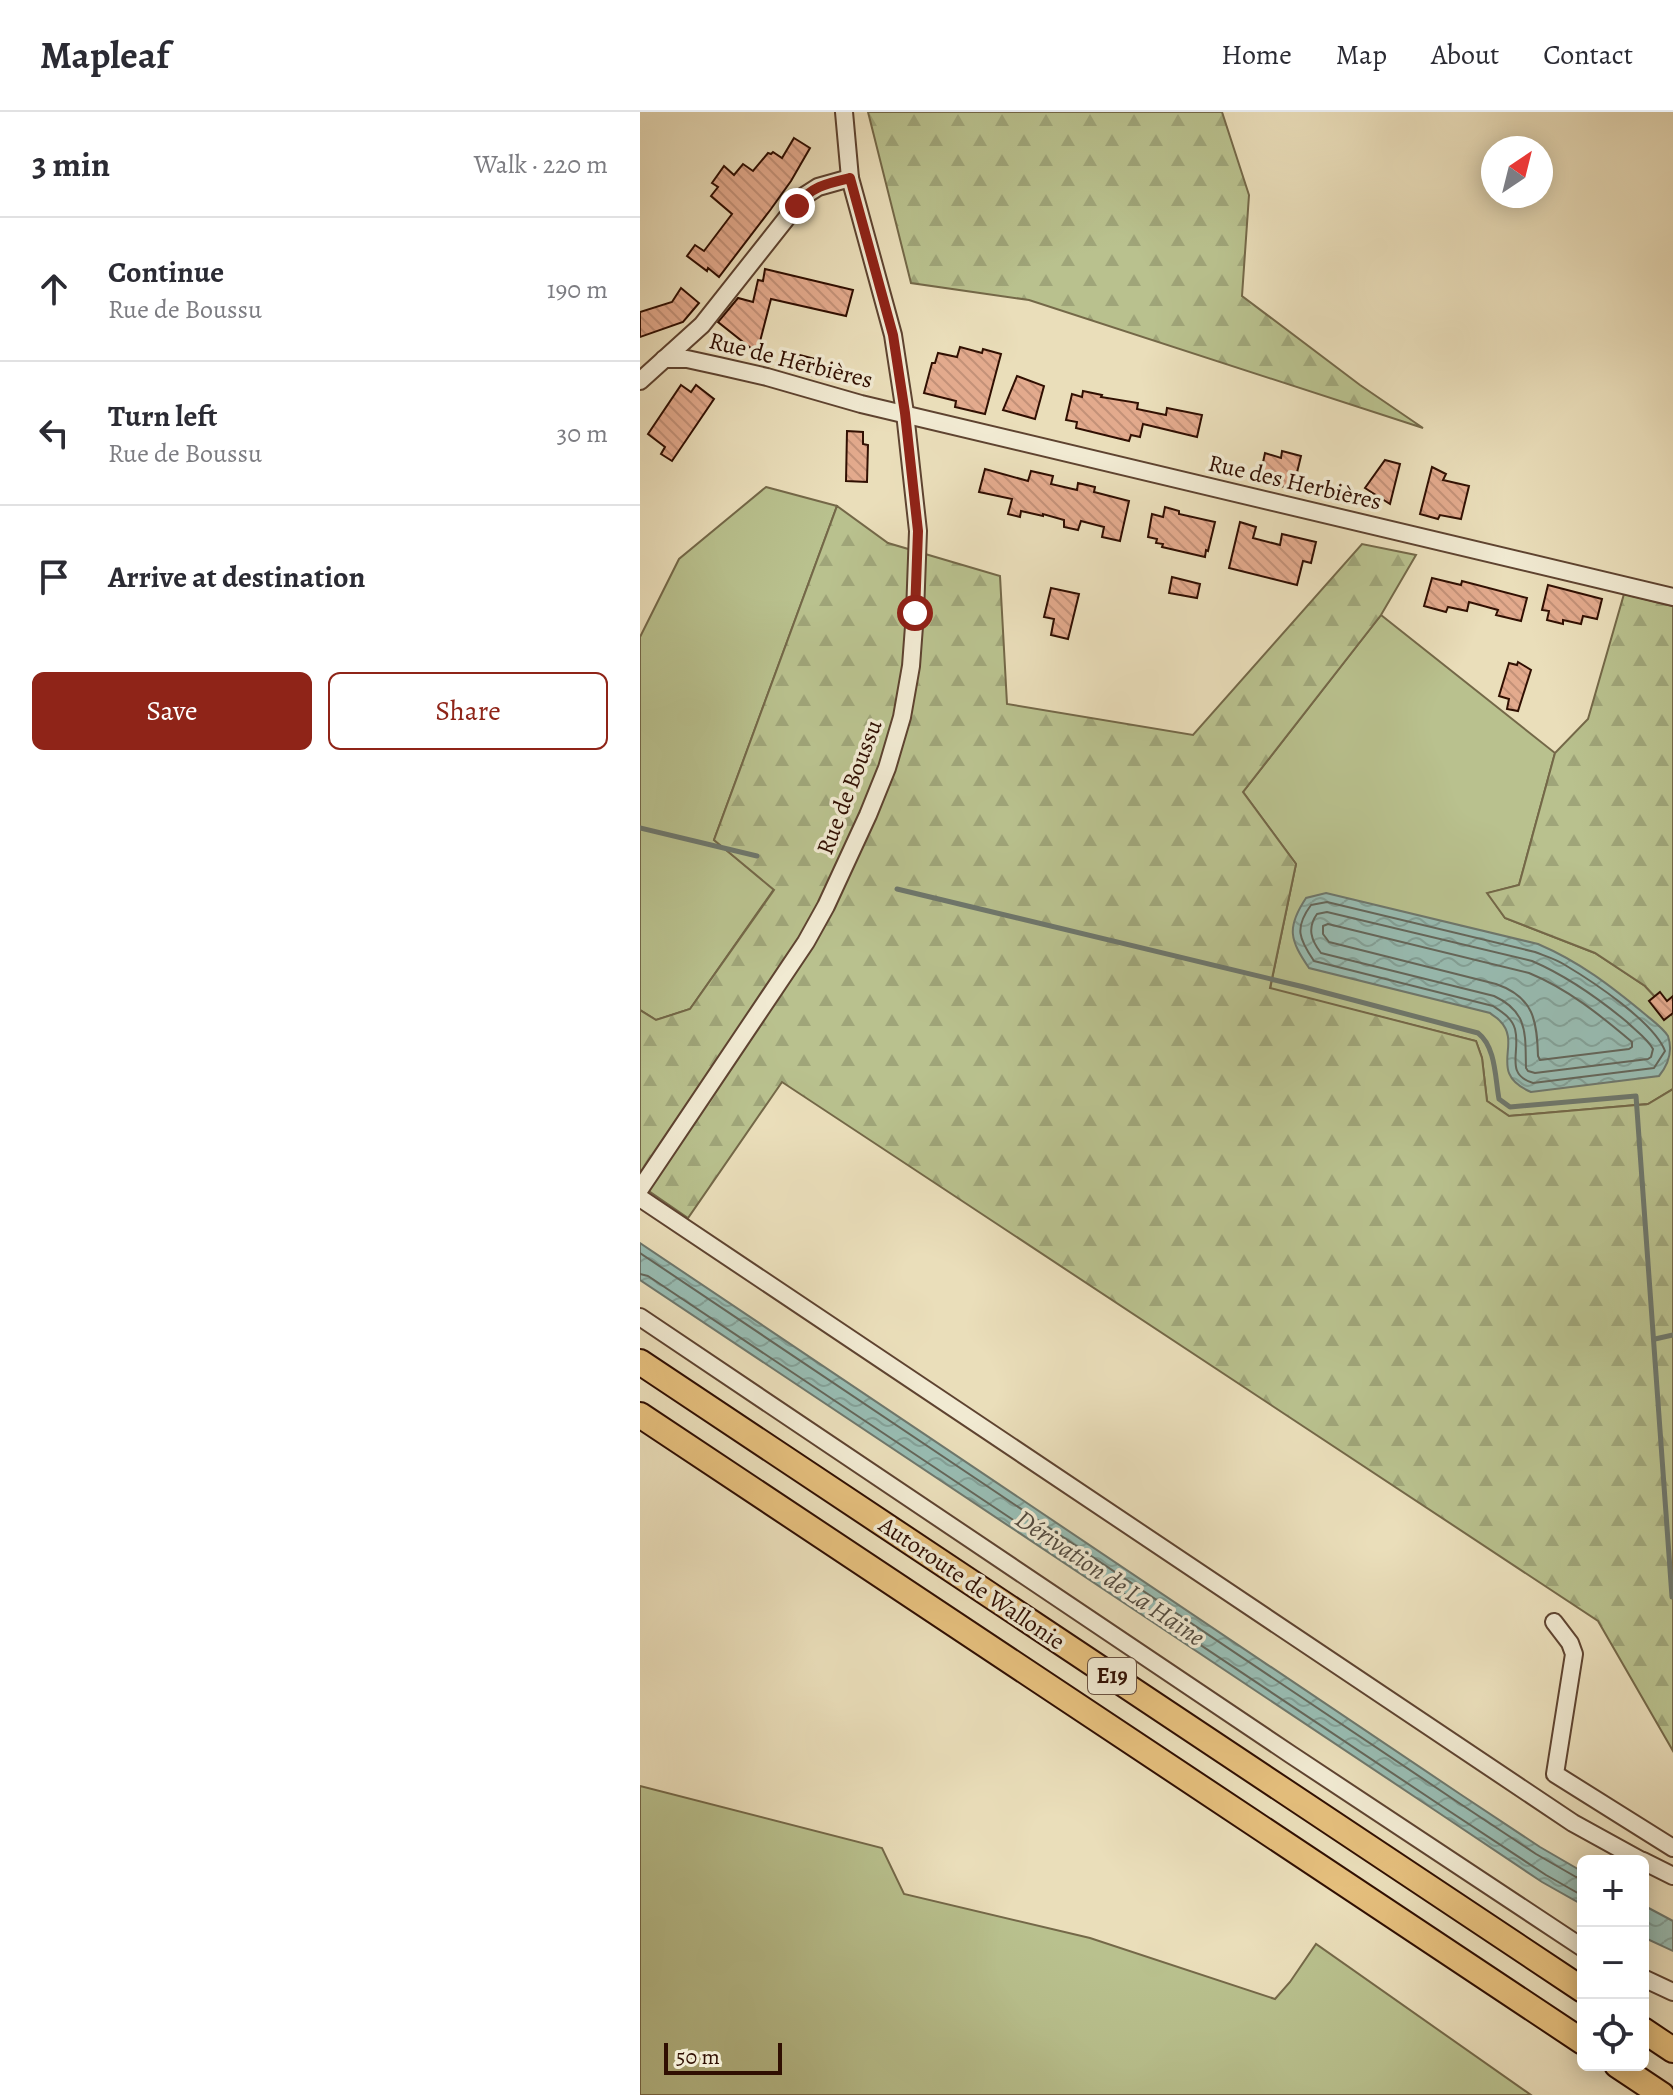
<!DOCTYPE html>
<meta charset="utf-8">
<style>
:root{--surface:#fff;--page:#f2f2f3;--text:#2b2b33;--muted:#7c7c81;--line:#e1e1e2;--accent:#8f2418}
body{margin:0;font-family:Alegreya,serif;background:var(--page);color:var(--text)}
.controls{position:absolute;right:24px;bottom:24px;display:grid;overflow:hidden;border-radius:12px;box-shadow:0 4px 20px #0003}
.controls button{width:72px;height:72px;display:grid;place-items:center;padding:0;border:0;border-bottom:2px solid var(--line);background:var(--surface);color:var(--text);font:40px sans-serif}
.compass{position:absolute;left:841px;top:24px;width:72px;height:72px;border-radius:50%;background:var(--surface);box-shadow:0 4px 20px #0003;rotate:35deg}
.scale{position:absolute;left:24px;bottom:20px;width:118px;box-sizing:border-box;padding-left:8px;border:4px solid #300f02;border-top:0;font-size:22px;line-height:28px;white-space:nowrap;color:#300f02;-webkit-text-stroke:6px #f1ead2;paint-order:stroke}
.stop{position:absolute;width:24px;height:24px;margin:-18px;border:6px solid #8f2418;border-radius:50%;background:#fff}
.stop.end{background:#8f2418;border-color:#fff;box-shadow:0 2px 8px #0008}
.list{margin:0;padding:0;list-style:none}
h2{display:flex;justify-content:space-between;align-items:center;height:104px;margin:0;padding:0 32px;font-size:34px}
h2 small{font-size:26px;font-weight:400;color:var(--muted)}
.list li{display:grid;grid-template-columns:52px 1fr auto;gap:24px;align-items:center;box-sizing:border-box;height:144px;padding:0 32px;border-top:2px solid var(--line)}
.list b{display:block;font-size:30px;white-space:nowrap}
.list p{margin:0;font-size:26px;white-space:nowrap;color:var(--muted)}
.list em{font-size:26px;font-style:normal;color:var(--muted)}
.actions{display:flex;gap:16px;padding:24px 32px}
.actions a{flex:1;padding:18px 0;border:2px solid var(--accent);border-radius:12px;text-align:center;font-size:28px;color:var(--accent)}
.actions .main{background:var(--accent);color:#fff}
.icon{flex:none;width:44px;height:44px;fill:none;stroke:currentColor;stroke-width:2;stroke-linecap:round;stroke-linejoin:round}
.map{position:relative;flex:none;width:1033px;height:1983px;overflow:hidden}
header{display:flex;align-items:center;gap:48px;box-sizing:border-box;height:112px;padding:0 40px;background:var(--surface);border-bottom:2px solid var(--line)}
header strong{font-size:38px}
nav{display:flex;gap:44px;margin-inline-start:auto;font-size:28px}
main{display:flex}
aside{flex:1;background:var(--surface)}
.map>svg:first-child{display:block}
.grass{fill:#b9c18e;stroke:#746848;stroke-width:2}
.forest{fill:url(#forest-firs);stroke:#746848;stroke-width:2}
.water{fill:url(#water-waves);stroke:#6e776c;stroke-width:2}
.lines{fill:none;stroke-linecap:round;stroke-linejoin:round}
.shore{stroke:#64665a;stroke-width:2}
.stream{stroke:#6e776c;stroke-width:5}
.building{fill:url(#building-back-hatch);stroke:#300f02;stroke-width:2}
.minor-casing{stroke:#5e4330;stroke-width:20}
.highway-casing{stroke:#300f02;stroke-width:28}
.minor{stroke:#f1ead2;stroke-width:16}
.highway{stroke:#e5bf7d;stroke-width:24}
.route{stroke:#8f2418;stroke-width:10}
.labels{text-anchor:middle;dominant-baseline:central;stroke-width:7;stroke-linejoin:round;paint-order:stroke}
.shield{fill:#f1ead2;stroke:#6a5140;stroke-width:2}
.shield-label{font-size:22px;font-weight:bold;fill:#300f02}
.street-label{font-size:24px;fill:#300f02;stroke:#f1ead2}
.water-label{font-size:26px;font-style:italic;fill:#544c40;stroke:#f1ead2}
</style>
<header>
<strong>Mapleaf</strong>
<nav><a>Home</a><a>Map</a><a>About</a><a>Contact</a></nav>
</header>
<main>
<aside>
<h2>3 min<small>Walk · 220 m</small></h2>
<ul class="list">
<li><svg class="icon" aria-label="ahead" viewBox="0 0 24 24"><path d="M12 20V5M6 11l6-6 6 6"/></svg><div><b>Continue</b><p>Rue de Boussu</p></div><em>190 m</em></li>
<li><svg class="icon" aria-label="left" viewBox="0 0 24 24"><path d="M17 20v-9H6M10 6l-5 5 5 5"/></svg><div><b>Turn left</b><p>Rue de Boussu</p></div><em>30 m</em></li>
<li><svg class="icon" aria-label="arrive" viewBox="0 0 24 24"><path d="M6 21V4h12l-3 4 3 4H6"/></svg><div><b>Arrive at destination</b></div></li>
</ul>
<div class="actions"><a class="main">Save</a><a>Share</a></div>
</aside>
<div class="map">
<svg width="1033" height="1983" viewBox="0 0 1033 1983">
<defs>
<pattern id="forest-firs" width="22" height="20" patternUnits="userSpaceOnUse" patternTransform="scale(2)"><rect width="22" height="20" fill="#b9c18e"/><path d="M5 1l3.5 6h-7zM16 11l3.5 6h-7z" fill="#9fa579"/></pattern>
<pattern id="water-waves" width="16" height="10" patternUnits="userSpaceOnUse" patternTransform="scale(2)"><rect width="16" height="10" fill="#98bcb2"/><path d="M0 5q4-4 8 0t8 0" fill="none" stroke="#83a097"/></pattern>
<pattern id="building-back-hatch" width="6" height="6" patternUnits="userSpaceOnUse" patternTransform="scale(2)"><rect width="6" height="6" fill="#e3aa8d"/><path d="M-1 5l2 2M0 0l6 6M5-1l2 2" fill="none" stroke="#c39178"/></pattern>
</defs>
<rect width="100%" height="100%" fill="#eadeba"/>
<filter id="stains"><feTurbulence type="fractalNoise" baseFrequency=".0025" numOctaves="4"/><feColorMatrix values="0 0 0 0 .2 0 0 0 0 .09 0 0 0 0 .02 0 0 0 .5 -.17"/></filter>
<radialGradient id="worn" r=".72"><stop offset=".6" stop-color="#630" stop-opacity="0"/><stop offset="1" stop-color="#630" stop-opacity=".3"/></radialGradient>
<g class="grass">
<polygon points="126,375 197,394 74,728 134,777 50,897 16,908 0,898 0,525 39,447"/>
<polygon points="741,503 915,641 879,773 848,781 865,806 955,841 1005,874 1033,904 1033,977 1008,992 869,1004 847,989 842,946 836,929 630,877 656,752 603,680"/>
<polygon points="0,1674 242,1736 264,1782 450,1826 635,1887 650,1870 676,1832 891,1983 0,1983"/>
</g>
<g class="forest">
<polygon points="228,0 582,0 609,83 602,184 720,273 783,316 389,188 271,171"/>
<polygon points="197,394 248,431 360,464 367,592 553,623 722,432 776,443 741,503 603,680 656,752 630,876 836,929 842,946 847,989 869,1004 1008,992 1033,977 1033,1639 958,1509 142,970 48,1106 0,1073 0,898 16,908 50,897 134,778 74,728"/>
<polygon points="984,482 1033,494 1033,904 1005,874 955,841 865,806 847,781 879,773 915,641 948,607"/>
</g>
<g class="water">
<path d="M686 781 898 832C940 850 971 874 1006 903 1013 909 1023 916 1028 924 1033 939 1028 953 1019 964L891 980C846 961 883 932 860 909 857 905 853 904 850 901L669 856C650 828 646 816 666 786Z"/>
<polygon points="0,1131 820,1682 900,1735 943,1760 943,1793 902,1770 796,1699 0,1168"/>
<polygon points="1003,1793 1033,1809 1033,1839 1003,1825"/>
</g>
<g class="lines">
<g class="shore">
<path d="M687 790 895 840C905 844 916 847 925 853 952 869 1014 910 1025 939L1014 956 893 971C864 962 881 940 875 917 872 906 862 900 853 894L674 849C659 827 654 816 671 793Z"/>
<path d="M687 800 892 849C927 864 958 886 987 910 996 919 1007 926 1013 937L1011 945 1008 947 895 961 888 959 886 956C885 923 889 900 854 884L681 841C671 828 667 816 677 802Z"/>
<path d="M688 812 889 861C928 877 960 903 992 930V935L989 937 900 948 898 944C897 909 894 885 856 872L689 830 683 822V814Z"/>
<polyline points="0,1141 816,1689 896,1742 936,1765 943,1766"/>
<polyline points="0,1162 8,1164 800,1693 906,1763 943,1784"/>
</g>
<g class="stream">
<polyline points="0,716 117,744"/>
<path d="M257 777 664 875 838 921C856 935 855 966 859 987L870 995 996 984 1032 1485"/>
<polyline points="1015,1227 1033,1223"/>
</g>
</g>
<g class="building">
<polygon points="154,26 170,36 151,69 131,97 79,165 68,156 67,159 47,144 55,133 64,139 92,102 71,84 78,75 72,71 84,54 94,63 103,52 113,59 128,41 131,42 133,40 142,46"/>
<polygon points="125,157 213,178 206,204 131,187 117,241 78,210 98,186 113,190 118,168 123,169"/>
<polygon points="41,176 59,191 43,210 0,225 0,200 32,190"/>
<polygon points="320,235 342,241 343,237 361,242 345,302 315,295 316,289 284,281 292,251 295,251 298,241 317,245"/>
<polygon points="152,241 175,247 171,263 148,257"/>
<polygon points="377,264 404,274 395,307 363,298"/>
<polygon points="41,273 51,280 56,273 74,287 32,349 21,342 25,335 8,322"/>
<polygon points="443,279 462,283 461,285 498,291 497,297 526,303 527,296 562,303 557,325 503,312 500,325 491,323 489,329 436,316 437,310 426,308 432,282 442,285"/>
<polygon points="207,319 223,320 223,332 228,333 227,370 206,369"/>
<polygon points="642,339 661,344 653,377 619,369 625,341 641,346"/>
<polygon points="745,348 760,352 750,392 725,376"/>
<polygon points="792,355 806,362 803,368 829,374 821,407 800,403 798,407 780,402"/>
<polygon points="345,357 388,369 391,359 413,364 411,372 437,378 438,371 455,375 454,380 489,389 480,429 462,425 464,415 441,409 438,418 424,415 424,408 403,402 403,404 381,399 380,405 368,402 372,387 339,380"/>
<polygon points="525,395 539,399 539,402 575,410 568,439 566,438 565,445 522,435 523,432 516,431 517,427 508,425 512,402 523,405"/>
<polygon points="600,410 616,415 613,426 640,433 642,422 676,430 671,451 663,449 657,473 589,456"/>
<polygon points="532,465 560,472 557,486 529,481"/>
<polygon points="792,466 821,473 822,469 887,486 881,509 856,503 858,498 829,490 827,499 808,495 806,500 784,494"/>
<polygon points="908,473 962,487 957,507 943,504 941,512 923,508 923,512 907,508 909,499 902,498"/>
<polygon points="411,476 439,482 428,527 411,523 414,507 404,505"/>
<polygon points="878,550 891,558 878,599 867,597 869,587 859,584 869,551 877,553"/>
<polygon points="1020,880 1027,889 1033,884 1033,901 1024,908 1009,889"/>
</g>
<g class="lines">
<g class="minor-casing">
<g id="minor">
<polyline points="24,247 47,247 79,254 127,265 221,292 1033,485"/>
<polyline points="0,269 62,213 164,84 178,75 210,66"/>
<polyline points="0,1077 166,830 186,794 228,703 247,656 262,605 271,554 275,501 278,419 265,301 253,223 210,66 204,0"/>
<polyline points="0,1086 933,1711 1002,1749"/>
<polyline points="0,1205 650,1642 943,1836"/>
<polyline points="914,1510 930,1531 934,1542 915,1662 1033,1736"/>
<polyline points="1003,1749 1033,1764"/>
<polyline points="1003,1866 1033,1880"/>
</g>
</g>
<g class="highway-casing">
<g id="highway">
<polyline points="0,1250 943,1878"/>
<polyline points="0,1303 943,1930"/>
<polyline points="1003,1918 1033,1938"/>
<polyline points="977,1953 1022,1983"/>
</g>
</g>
<use href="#minor" class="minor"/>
<use href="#highway" class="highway"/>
</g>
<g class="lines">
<path class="route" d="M157 94C169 75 188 71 210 66L253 223 265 301 278 419 275 501"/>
</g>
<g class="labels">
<rect class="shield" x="448" y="1546" width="48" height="36" rx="6"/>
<g class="shield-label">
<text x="472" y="1564">E19</text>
</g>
<g class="street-label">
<text transform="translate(151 248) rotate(14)">Rue de Herbières</text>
<text transform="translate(655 370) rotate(13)">Rue des Herbières</text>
<text transform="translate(209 675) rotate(-69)">Rue de Boussu</text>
<text transform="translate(332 1471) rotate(34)">Autoroute de Wallonie</text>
</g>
<g class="water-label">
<text transform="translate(470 1466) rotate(34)">Dérivation de La Haine</text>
</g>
</g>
<rect width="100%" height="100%" filter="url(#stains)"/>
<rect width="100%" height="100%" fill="url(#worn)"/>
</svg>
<div class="controls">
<button>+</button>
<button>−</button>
<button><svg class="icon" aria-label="locate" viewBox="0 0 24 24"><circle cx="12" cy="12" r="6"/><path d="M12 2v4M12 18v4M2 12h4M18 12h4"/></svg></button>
</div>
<svg class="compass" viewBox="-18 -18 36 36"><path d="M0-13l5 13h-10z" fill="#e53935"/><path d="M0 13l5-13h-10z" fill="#7c7c81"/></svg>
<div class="scale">50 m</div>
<div class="stop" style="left:275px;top:501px"></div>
<div class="stop end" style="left:157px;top:94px"></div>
</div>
</main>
